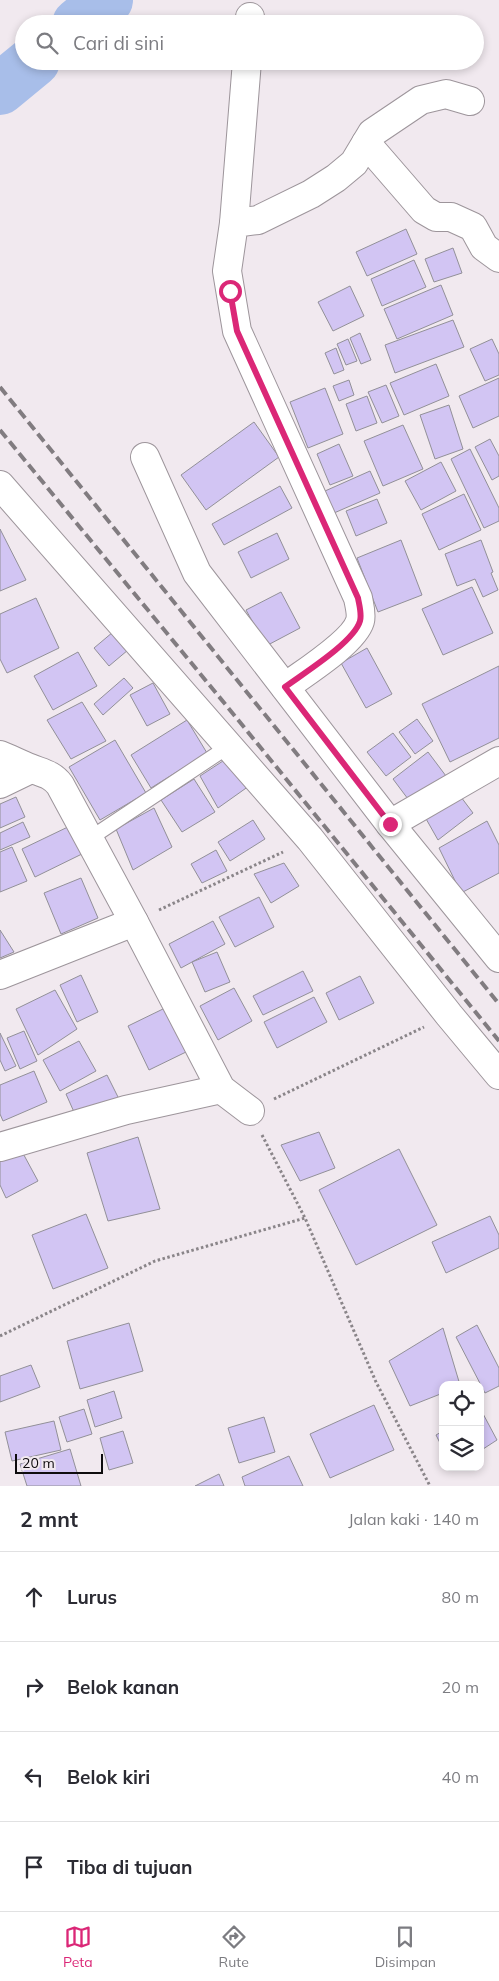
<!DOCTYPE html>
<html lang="id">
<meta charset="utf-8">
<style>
:root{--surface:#fff;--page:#f7f7f7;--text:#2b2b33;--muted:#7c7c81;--line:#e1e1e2;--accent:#db2777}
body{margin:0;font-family:Mulish,sans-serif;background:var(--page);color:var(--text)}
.controls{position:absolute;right:15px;bottom:15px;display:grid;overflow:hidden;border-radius:10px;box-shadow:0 2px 8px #0003}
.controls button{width:45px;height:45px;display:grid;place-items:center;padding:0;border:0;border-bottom:1px solid var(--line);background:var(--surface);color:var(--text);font:25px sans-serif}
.scale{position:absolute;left:15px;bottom:12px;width:88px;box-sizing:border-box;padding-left:5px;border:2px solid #0e0c0e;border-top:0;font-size:14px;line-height:18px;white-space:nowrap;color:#0e0c0e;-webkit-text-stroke:4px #f1e9ef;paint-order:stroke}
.stop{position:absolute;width:15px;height:15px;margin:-11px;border:4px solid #db2777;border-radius:50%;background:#fff}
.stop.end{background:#db2777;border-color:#fff;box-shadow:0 1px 5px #0008}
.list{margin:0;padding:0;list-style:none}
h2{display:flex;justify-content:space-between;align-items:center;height:65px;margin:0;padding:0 20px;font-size:21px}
h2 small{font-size:16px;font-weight:400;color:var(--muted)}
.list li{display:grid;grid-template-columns:32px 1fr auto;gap:15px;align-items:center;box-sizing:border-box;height:90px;padding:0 20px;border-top:1px solid var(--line)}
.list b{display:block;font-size:19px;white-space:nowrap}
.list em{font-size:16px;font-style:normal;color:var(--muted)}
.icon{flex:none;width:28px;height:28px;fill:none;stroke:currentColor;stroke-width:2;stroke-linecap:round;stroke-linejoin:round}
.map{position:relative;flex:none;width:499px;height:1486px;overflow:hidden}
.search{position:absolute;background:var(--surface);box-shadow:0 2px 8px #0003;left:15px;right:15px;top:15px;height:55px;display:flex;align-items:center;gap:12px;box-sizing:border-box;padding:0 18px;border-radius:28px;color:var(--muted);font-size:19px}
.sheet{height:425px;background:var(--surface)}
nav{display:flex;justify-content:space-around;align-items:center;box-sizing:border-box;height:70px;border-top:1px solid var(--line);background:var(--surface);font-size:14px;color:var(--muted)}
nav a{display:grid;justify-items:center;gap:2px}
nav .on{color:var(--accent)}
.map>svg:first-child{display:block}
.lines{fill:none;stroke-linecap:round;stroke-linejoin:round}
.river{stroke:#a8bee9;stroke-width:52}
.building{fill:#d2c5f3;stroke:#929098}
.service-casing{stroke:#9d959b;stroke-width:16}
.minor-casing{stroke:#9d959b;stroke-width:30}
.path{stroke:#8a8589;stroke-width:3;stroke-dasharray:2.5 2.5;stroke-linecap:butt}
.service{stroke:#fff;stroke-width:14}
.minor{stroke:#fff;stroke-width:28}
.rail{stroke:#817c80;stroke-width:4;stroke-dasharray:10 5;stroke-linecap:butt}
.route{stroke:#db2777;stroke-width:6}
</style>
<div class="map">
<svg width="499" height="1486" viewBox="0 0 499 1486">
<rect width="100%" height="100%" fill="#f1e9ef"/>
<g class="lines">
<g class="river">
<polyline points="78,24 107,0"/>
<polyline points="0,89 34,61"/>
</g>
</g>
<g class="building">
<polygon points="406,229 417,254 367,276 356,252"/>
<polygon points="453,248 462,273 434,282 425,259"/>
<polygon points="414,260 426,287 382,306 371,279"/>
<polygon points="441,285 453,315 397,339 384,309"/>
<polygon points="350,286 364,316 333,331 318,302"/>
<polygon points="453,320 464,347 395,373 385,345"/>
<polygon points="360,333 371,360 361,364 350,338"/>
<polygon points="348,339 357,361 346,365 337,344"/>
<polygon points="492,339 499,354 499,375 485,381 470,349"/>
<polygon points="336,348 344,370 334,374 325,353"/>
<polygon points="436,364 449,396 404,415 390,383"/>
<polygon points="499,378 499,416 473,428 459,396"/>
<polygon points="349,380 354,395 339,401 333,386"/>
<polygon points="386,385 399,416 382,423 368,392"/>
<polygon points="325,388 343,434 308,448 290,402"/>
<polygon points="367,396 377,423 356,431 346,404"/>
<polygon points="449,405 463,449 435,459 420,415"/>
<polygon points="254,422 279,457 206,510 181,475"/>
<polygon points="403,425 423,469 383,486 364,441"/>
<polygon points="490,439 499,456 499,476 492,480 475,447"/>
<polygon points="339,444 353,476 330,485 317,454"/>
<polygon points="470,449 499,508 499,521 484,528 451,459"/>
<polygon points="441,462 456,491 421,510 405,481"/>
<polygon points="370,471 380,493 334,513 325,491"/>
<polygon points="280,486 292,508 224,545 212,524"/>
<polygon points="464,494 481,530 439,550 422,514"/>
<polygon points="377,499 387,523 356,536 346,511"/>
<polygon points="0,529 26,580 0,591"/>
<polygon points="277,533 289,559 251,578 238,552"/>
<polygon points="401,540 422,595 378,612 357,558"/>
<polygon points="481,540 493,572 491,573 498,590 483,597 475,579 457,586 445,554"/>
<polygon points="472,587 493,633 443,655 422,609"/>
<polygon points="281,592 300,628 266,646 246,610"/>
<polygon points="36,598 59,648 7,673 0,659 0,614"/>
<polygon points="113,632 128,650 109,666 94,648"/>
<polygon points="367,648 392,694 366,708 341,663"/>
<polygon points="78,652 97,686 53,710 34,676"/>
<polygon points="499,666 499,738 450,762 422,704"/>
<polygon points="124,678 133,688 103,715 94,704"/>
<polygon points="153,683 170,714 147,726 130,695"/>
<polygon points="82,702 106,741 71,759 47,720"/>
<polygon points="417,719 433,741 415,754 399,732"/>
<polygon points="187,720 207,753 151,788 131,755"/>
<polygon points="393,733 411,757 386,776 367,752"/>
<polygon points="115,740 146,793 100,820 69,767"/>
<polygon points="428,752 446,776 411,803 393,779"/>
<polygon points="226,759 249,786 218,808 200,776"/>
<polygon points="194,779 215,812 182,832 161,800"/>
<polygon points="458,793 473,813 438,840 425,817"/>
<polygon points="16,797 25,817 0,828 0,804"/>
<polygon points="154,808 172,847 133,870 116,829"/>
<polygon points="253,820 265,839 230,861 218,842"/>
<polygon points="487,821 499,845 499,873 461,893 439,848"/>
<polygon points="23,822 30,837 0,850 0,833"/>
<polygon points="72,825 86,852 35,877 22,849"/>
<polygon points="12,847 27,881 0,892 0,852"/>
<polygon points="216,850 227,871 202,883 191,864"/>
<polygon points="284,863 299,886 271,903 254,874"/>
<polygon points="81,878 98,918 61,934 44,893"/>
<polygon points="259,897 274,927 235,947 219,917"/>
<polygon points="213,921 225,944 181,968 169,944"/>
<polygon points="0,930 14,952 0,958"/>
<polygon points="217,952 230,982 205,992 192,962"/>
<polygon points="303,971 313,991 263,1015 253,996"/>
<polygon points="81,975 98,1012 77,1022 60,985"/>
<polygon points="360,976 374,1003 339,1020 326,993"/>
<polygon points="234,988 252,1021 218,1040 200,1006"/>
<polygon points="55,990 77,1029 38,1055 16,1009"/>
<polygon points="314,997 327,1022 277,1048 264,1022"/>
<polygon points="165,1008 186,1052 149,1070 128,1026"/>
<polygon points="24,1031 37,1061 20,1069 7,1038"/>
<polygon points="0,1033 16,1066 5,1071 0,1060"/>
<polygon points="79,1041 96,1071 60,1091 43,1060"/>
<polygon points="34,1071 47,1102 3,1121 0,1114 0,1085"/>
<polygon points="107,1075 120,1101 78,1121 66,1094"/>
<polygon points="319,1132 335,1168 300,1181 281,1145"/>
<polygon points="138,1137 160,1209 108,1221 87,1153"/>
<polygon points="19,1146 38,1181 6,1198 0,1185 0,1156"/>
<polygon points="399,1149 437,1225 356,1265 319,1190"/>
<polygon points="86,1214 108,1268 53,1289 32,1235"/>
<polygon points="490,1216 499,1235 499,1248 446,1273 432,1242"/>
<polygon points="129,1323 143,1371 80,1389 67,1341"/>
<polygon points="477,1325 499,1368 499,1386 485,1393 456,1337"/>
<polygon points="443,1328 460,1385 443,1385 443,1393 410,1406 389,1361"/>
<polygon points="31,1365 40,1387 0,1402 0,1376"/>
<polygon points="114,1391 122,1418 95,1427 87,1400"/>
<polygon points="374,1405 394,1450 330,1478 310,1434"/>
<polygon points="84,1409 92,1434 67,1442 59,1417"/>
<polygon points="481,1410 497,1440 480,1451 480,1411"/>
<polygon points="264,1417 275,1452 239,1463 228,1428"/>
<polygon points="54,1421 61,1450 12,1461 5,1432"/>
<polygon points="123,1431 133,1463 109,1470 100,1438"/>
<polygon points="443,1431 443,1449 436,1435"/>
<polygon points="70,1449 81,1486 27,1486 20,1464"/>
<polygon points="289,1456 303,1486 245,1486 242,1477"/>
<polygon points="219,1474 224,1486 195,1486"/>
</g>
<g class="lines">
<g class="service-casing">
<polyline id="service" points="89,839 229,746"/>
</g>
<g class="minor-casing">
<g id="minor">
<polyline points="250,24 250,17"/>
<polyline points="366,143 424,210 436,217 451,217 473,227 484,247 499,258"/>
<polyline points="234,223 247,61"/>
<polyline points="145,457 197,573 390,824 499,958"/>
<polyline points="0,485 310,839 449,1015 499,1075"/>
<path d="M285 687C304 673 354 642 360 621 362 614 359 604 358 598L237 331 227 271 234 223 258 220 311 194 336 178 354 163 372 133 421 100 446 94 470 101"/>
<path d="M0 755C10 759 20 764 30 768 42 773 52 774 60 785L134 922 221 1089 250 1111"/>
<polyline points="0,784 31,769"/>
<polyline points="390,824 499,761"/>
<polyline points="0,975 134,922"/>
<polyline points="0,1147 126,1110 221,1089"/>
</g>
</g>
<g class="path">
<polyline points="159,910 283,852"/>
<polyline points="274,1099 424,1027"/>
<polyline points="262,1135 305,1218 376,1382 430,1486"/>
<polyline points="0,1336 155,1261 305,1218"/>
</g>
<use href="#service" class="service"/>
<use href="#minor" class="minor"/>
<g class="rail">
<polyline points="0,387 499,1004"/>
<polyline points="0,430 239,721 499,1041"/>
</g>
</g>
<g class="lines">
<path class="route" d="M230 291 237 331 358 598C359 604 362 614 360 621 354 642 304 673 285 687L390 824"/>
</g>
</svg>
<div class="controls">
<button><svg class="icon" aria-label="locate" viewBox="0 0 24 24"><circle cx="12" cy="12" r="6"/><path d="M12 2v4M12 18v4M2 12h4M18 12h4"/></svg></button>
<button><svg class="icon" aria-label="layers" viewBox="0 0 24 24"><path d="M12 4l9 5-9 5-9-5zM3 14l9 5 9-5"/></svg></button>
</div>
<div class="scale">20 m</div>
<div class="stop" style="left:230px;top:291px"></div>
<div class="stop end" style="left:390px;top:824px"></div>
<div class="search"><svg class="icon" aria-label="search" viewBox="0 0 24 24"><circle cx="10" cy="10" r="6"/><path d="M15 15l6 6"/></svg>Cari di sini</div>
</div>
<section class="sheet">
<h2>2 mnt<small>Jalan kaki · 140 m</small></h2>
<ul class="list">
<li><svg class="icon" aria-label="ahead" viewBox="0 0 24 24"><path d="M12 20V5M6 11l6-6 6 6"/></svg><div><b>Lurus</b></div><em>80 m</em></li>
<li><svg class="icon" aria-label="right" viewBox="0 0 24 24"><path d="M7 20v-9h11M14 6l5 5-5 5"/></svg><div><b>Belok kanan</b></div><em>20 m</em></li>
<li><svg class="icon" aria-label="left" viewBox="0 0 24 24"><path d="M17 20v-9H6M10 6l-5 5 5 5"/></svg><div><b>Belok kiri</b></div><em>40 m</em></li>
<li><svg class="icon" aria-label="arrive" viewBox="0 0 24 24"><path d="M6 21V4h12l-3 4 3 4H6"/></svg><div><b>Tiba di tujuan</b></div></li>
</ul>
</section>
<nav>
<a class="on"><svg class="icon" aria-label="map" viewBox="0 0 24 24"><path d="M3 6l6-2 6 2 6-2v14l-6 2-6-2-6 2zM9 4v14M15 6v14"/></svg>Peta</a>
<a><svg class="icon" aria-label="directions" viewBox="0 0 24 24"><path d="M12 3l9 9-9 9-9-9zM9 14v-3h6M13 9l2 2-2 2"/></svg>Rute</a>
<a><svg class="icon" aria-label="saved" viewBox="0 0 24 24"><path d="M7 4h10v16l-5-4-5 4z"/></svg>Disimpan</a>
</nav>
